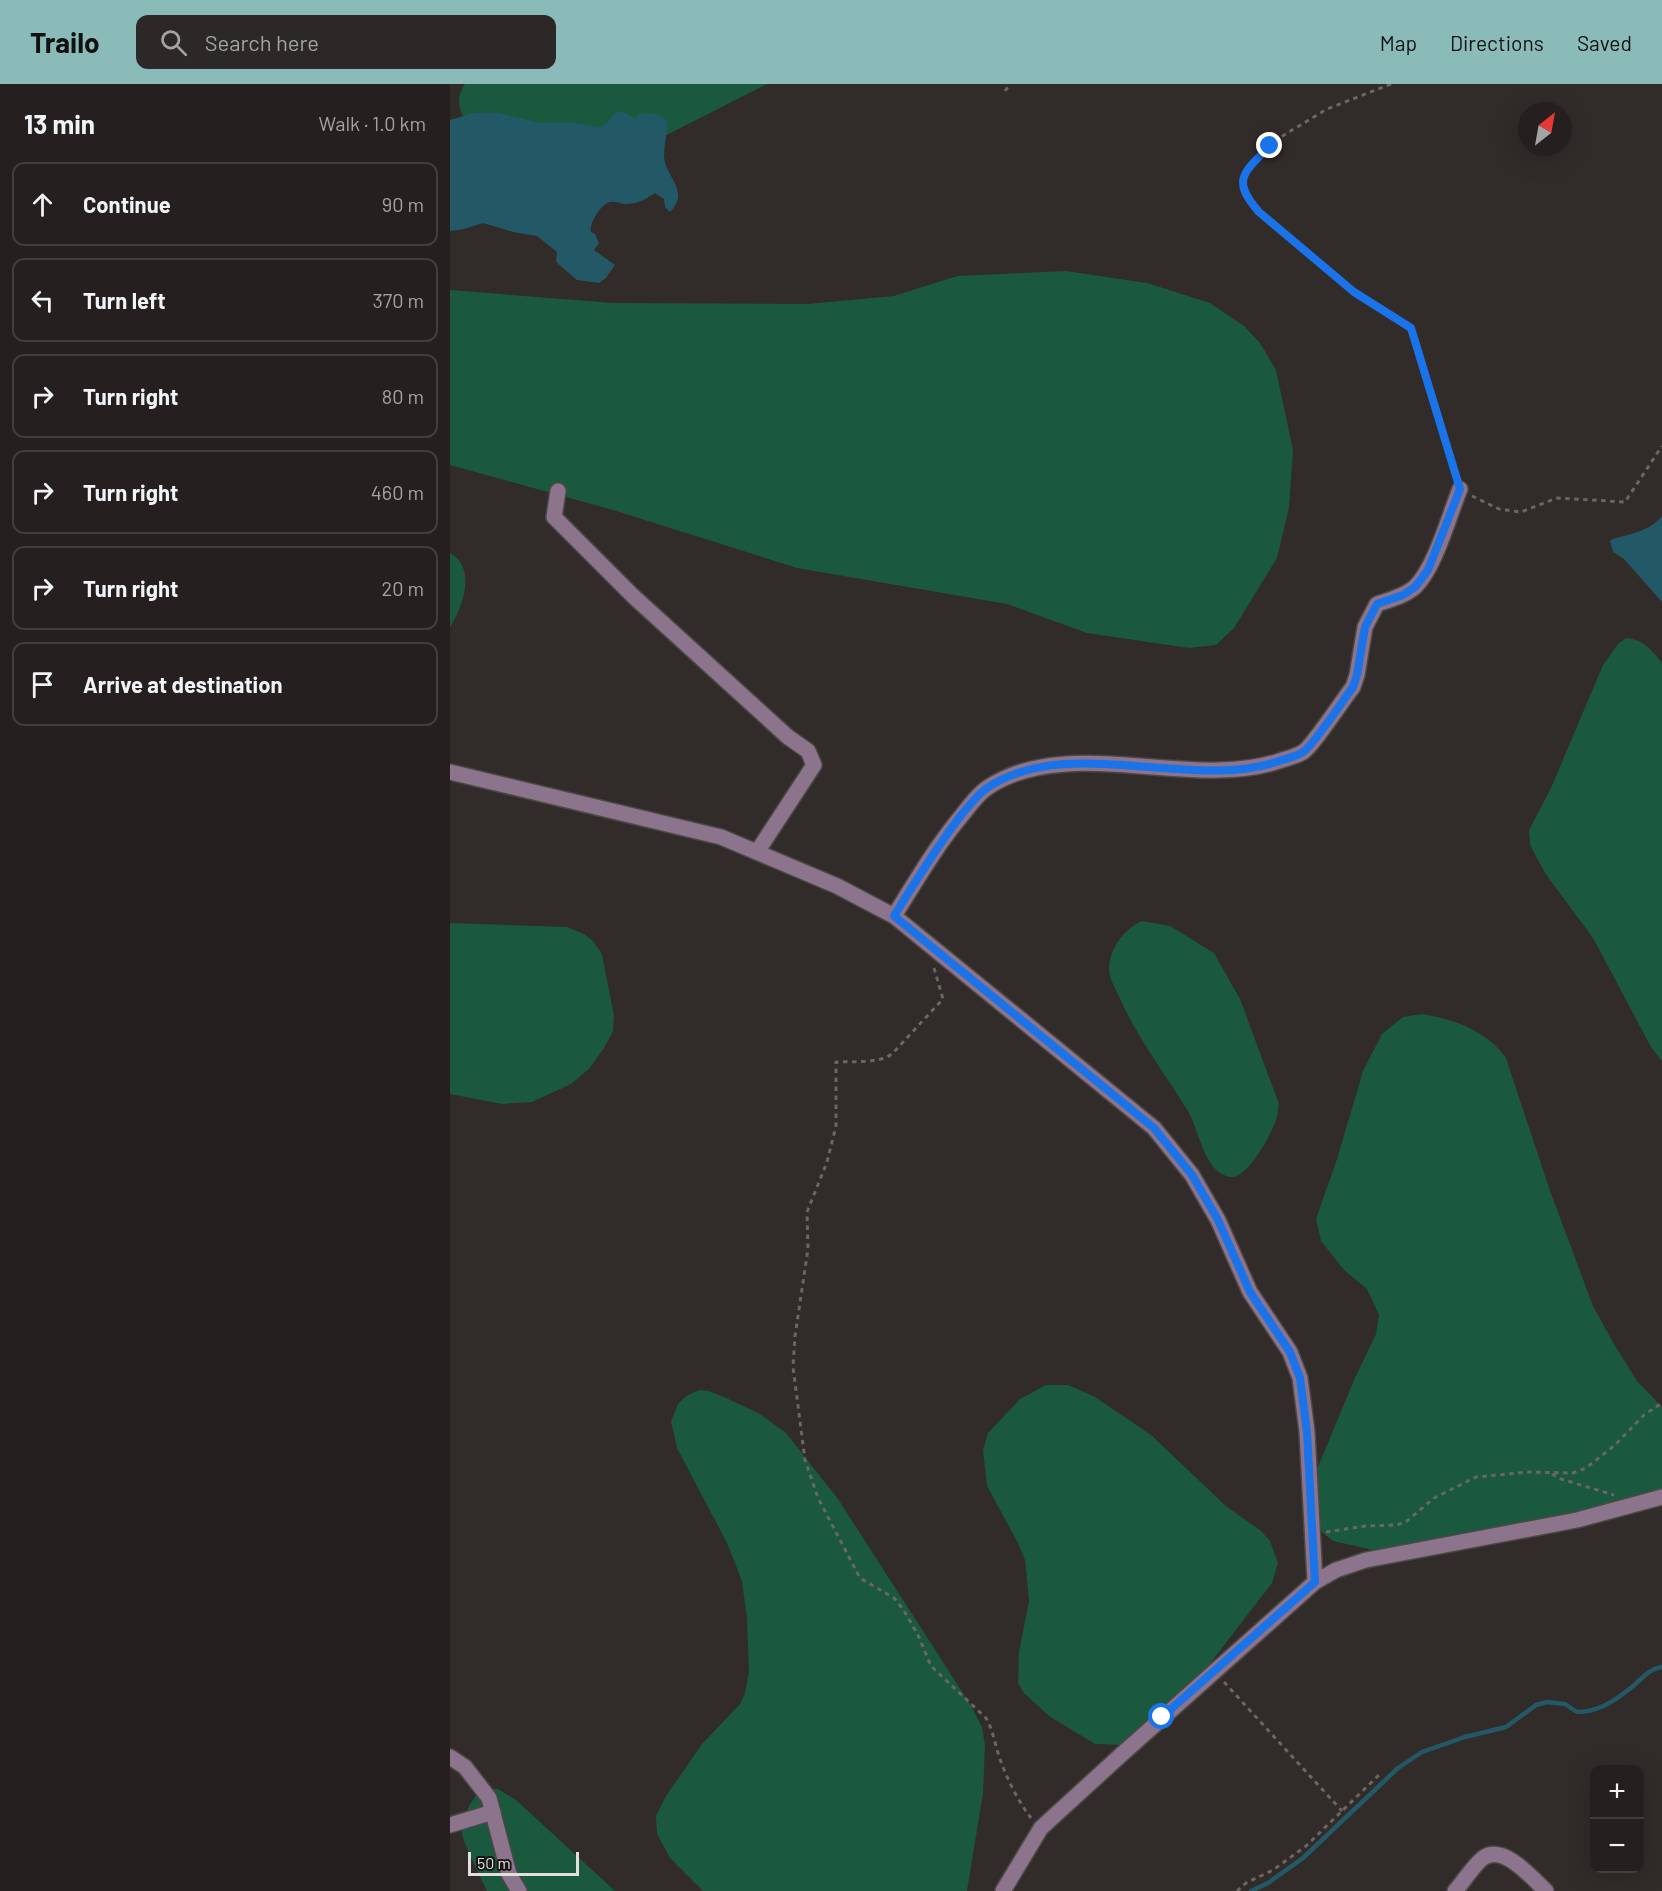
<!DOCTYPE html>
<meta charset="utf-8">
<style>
:root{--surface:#25201f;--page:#2d2828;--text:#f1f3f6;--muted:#a3a3a4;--line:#423e3d;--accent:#8bbbb9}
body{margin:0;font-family:Barlow,sans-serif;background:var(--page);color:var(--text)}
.controls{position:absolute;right:18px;bottom:18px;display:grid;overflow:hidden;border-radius:12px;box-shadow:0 6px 24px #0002}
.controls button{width:54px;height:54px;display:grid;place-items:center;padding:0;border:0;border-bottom:2px solid var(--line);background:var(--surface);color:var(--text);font:30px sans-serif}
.compass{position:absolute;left:1068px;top:18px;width:54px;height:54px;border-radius:50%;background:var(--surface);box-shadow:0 6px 24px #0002;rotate:31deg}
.scale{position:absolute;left:18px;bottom:15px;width:111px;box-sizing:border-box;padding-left:6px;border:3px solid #e3dfde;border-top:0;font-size:16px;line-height:21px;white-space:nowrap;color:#e3dfde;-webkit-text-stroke:4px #171414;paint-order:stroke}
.stop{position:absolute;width:18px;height:18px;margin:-14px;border:4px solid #1a73e8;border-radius:50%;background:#fff}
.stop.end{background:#1a73e8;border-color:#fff;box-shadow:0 2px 6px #0008}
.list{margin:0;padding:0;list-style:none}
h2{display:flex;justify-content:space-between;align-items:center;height:78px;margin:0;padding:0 24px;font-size:26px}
h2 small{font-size:20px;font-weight:400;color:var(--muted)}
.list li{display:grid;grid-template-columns:39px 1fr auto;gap:18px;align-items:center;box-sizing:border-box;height:84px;margin:0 12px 12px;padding:0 12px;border:2px solid var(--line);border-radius:12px}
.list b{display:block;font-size:22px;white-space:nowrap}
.list em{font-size:20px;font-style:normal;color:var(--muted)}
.icon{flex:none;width:33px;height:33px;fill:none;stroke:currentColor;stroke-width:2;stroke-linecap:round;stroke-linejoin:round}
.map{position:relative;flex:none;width:1212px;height:1807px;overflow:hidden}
header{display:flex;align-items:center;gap:36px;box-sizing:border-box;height:84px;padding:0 30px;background:var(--accent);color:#111}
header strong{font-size:28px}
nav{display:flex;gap:33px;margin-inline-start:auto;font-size:21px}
.search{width:420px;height:54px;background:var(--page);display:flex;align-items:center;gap:15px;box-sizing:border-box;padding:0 21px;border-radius:12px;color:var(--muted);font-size:22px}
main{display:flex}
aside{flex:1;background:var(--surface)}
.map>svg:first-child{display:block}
.green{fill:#1a593d}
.water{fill:#235967}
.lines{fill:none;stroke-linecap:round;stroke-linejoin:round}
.stream{stroke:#235967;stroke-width:4.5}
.minor-casing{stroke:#4d4846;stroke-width:18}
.path{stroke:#6b6664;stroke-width:3;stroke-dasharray:4.5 4.5;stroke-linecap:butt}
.minor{stroke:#8b748c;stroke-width:15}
.route{stroke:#1a73e8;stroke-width:8}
</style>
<header>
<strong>Trailo</strong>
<div class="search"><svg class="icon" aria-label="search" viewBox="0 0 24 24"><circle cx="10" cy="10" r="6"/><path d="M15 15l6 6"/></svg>Search here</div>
<nav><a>Map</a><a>Directions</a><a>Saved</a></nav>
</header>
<main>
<aside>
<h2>13 min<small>Walk · 1.0 km</small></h2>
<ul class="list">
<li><svg class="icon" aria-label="ahead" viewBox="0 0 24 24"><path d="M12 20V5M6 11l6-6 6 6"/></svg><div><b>Continue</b></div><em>90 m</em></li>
<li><svg class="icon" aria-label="left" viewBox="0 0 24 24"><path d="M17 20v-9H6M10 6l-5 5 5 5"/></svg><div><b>Turn left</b></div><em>370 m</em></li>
<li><svg class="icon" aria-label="right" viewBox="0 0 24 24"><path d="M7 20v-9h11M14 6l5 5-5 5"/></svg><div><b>Turn right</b></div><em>80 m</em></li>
<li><svg class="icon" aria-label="right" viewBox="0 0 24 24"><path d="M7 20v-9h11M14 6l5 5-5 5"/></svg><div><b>Turn right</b></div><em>460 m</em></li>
<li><svg class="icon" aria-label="right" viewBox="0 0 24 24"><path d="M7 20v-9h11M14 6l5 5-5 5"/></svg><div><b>Turn right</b></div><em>20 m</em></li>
<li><svg class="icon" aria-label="arrive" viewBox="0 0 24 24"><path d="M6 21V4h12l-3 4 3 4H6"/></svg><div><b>Arrive at destination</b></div></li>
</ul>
</aside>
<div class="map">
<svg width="1212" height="1807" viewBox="0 0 1212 1807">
<rect width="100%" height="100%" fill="#312b29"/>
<g class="green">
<path d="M15 0H317L199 60 17 40C9 26 5 14 15 0Z"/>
<polygon points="616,187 697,199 760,219 794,242 810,259 826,286 843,366 839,424 827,474 784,544 766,561 739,564 637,549 557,520 347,484 163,426 0,381 0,206 163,219 358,220 444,212 507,192"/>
<path d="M0 469C27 484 13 522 0 543Z"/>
<path d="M1176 554C1194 556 1201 565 1212 579V977L1201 963 1143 854 1095 789 1080 761 1079 746 1101 704 1153 581 1168 560Z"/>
<path d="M692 837 720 842 764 869 790 915 829 1020C828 1024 828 1029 827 1033 823 1047 798 1095 781 1093 754 1090 749 1045 738 1027 715 990 689 956 671 917 668 909 662 900 660 892 655 870 673 845 692 837Z"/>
<polygon points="0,839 117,843 134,850 143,857 152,870 164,932 163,947 154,964 139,985 121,1000 82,1018 52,1020 0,1010"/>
<path d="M972 930C1004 935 1037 947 1056 974L1099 1104 1143 1222 1164 1260 1187 1297 1212 1323V1418L1155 1437 1011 1461 928 1467 883 1457 873 1449 857 1429 860 1402 904 1296 926 1250 929 1231 917 1205 894 1186 871 1157 866 1135 887 1075 913 987 932 950 953 933Z"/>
<polygon points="596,1301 618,1301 645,1313 701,1351 777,1423 810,1446 820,1457 828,1479 822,1499 755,1586 723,1632 678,1661 645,1660 599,1632 574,1609 568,1599 569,1568 579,1517 575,1476 568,1459 537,1402 533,1366 538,1349 570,1315"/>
<polygon points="249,1306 259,1307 276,1314 310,1330 336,1349 388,1415 520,1620 532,1643 535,1661 533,1709 517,1807 253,1807 220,1774 207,1750 206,1732 216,1712 252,1660 290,1620 295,1609 299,1588 297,1535 292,1497 277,1459 227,1364 221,1337 228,1320 236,1312"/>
<path d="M35 1704 48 1705 66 1716 165 1807H37C32 1797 13 1758 12 1750 11 1734 22 1711 35 1704Z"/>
</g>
<g class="water">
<path d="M170 27 185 34 189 30C201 29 211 29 218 39 217 50 214 61 214 72 215 93 241 107 220 128L215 123 214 115 205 109C196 115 186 121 174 120 170 119 165 117 160 118 151 120 139 139 141 148L145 150 149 159 144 166 165 181 156 194 149 199 127 196 106 178 107 168 87 152 63 148 33 139 14 145 0 147V36L24 29H49L90 39H127L150 43 156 40 165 29Z"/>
<path d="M1212 432V518L1174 475 1163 468 1160 457 1163 455C1180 450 1200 447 1212 432Z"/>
</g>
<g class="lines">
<path class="stream" d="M801 1807 818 1799 853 1774 948 1684 972 1668 1015 1653 1056 1643 1086 1621 1097 1618 1115 1620 1127 1628C1147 1628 1163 1618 1178 1606 1190 1598 1197 1585 1212 1583"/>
<g class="minor-casing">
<g id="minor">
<polyline points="108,407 104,433 183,512 338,653 358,667 364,681 307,768"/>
<polyline points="0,688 271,753 387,802 444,832 704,1044 742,1091 768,1136 800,1208 840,1268 850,1294 857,1348 865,1498"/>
<path d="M444 832C466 797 486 762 513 730 520 721 528 710 537 704 618 649 743 708 832 676 839 674 847 672 853 668 862 663 894 614 903 603L907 591 915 543 927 520C939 516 955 512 965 503 985 484 999 432 1010 405"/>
<polyline points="0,1673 15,1683 39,1714 59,1790 69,1807"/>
<polyline points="0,1741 43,1728"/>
<polyline points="553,1807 591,1744 672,1670 865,1498 886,1486 916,1476 1127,1436 1212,1413"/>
<path d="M1005 1807C1014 1797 1023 1782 1033 1774 1053 1759 1082 1794 1096 1807"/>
</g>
</g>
<g class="path">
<polyline points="941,0 877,25 834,51 805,77 793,95 791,102 795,111 809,128 904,208 961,244 1006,392"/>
<polyline points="555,7 560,0"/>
<polyline points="1022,412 1049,425 1071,428 1107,414 1175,418 1212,362"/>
<path d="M484 884 493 915 442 970C427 980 404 977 386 978V1042L377 1078 357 1128 358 1165 345 1252 343 1283 355 1376 368 1414 410 1494 444 1514 453 1525 468 1551 481 1582 536 1634C543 1646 545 1661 550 1675 557 1695 568 1717 581 1734"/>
<polyline points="1102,1390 1111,1395 1164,1411"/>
<polyline points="876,1448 915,1442 947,1441 957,1437 984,1414 1026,1393 1078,1388 1123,1389 1136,1384 1165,1361 1194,1331 1212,1319"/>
<polyline points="774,1598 892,1727"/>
<polyline points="787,1807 796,1799 823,1786 856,1762 931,1689"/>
</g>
<use href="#minor" class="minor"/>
</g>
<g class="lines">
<path class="route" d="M712 1633 865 1498 857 1348 850 1294 840 1268 800 1208 768 1136 742 1091 704 1044 444 832C466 797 487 762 512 730 520 721 528 710 537 704 618 649 743 709 832 676 839 674 847 672 853 668 862 663 894 615 903 603L907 591 915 543 927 520 953 511 965 503 978 486 1010 405 961 244 904 208 809 128C781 96 793 89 820 62"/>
</g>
</svg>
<div class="controls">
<button>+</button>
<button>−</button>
</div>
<svg class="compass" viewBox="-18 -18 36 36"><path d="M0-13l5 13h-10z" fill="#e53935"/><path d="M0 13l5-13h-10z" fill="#a3a3a4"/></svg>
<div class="scale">50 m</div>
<div class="stop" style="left:712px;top:1633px"></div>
<div class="stop end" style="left:820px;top:62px"></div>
</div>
</main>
